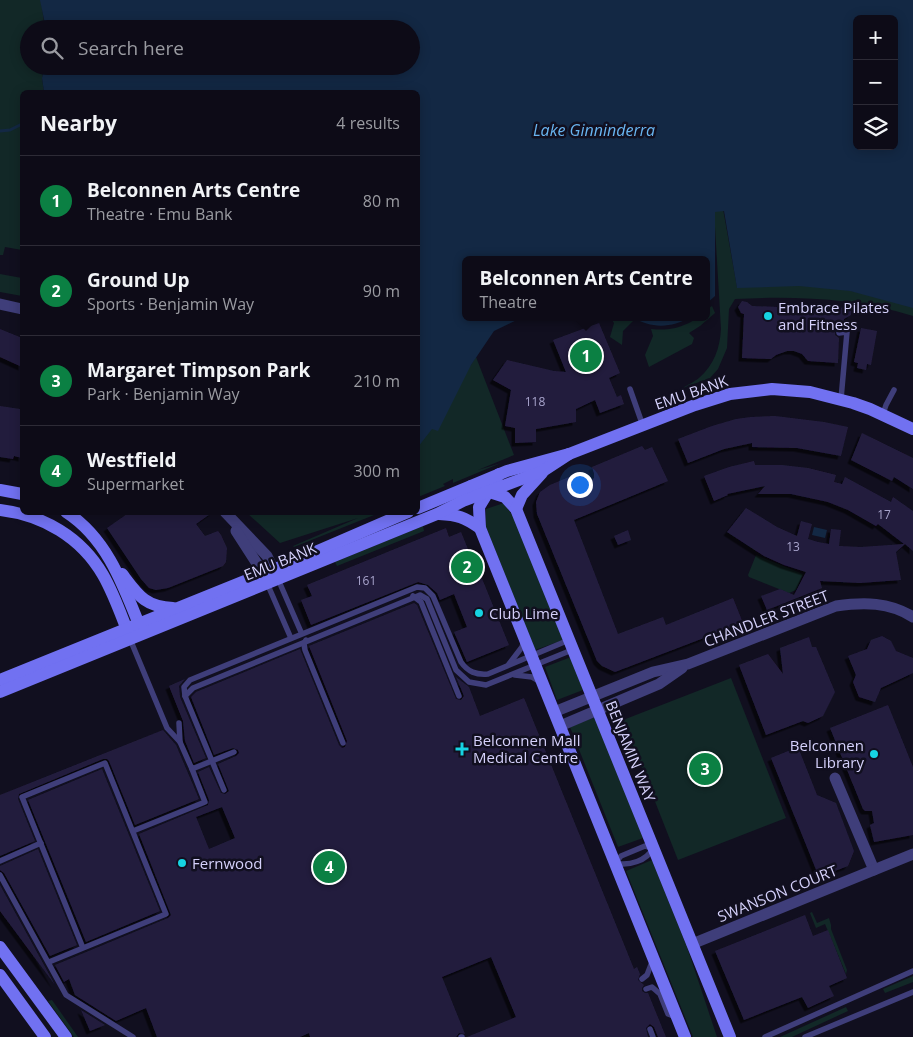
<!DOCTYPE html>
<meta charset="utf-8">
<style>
:root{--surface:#0d0b17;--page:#161420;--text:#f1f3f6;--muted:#9a9ba1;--line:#2d2b36;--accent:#0b8043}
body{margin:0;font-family:"Open Sans",sans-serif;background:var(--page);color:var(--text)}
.controls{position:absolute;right:15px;top:15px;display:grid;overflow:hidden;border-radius:8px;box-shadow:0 2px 12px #0003}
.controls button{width:45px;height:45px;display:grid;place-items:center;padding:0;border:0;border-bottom:1px solid var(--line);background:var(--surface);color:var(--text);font:25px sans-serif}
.you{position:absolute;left:579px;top:484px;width:18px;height:18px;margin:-12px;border:4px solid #fff;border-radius:50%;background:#1a73e8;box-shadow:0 0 0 8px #1a73e833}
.badge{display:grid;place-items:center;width:32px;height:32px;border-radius:50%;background:var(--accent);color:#fff;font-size:16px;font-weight:700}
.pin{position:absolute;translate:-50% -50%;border:2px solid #fff;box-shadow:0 1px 5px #0006}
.popup{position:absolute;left:462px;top:256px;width:248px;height:65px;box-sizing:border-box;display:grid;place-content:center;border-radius:8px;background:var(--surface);filter:drop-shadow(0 1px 4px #0005);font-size:16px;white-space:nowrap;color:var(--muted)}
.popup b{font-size:19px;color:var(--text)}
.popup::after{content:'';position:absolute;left:50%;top:100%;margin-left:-10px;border:10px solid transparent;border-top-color:var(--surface)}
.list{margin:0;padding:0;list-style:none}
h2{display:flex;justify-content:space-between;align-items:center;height:65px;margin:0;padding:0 20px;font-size:21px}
h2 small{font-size:16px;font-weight:400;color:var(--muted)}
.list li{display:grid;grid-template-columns:32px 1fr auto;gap:15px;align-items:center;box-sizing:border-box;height:90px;padding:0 20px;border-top:1px solid var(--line)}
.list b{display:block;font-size:19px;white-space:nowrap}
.list p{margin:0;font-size:16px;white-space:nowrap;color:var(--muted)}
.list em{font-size:16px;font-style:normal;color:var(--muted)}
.icon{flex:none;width:28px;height:28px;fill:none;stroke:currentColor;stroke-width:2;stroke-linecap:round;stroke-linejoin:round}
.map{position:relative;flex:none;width:913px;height:1037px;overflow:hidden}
.search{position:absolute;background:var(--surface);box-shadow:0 2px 12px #0003;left:20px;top:20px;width:400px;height:55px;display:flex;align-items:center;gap:12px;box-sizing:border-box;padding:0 18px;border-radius:28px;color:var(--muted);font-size:19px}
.panel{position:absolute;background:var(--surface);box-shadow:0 2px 12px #0003;left:20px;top:90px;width:400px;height:425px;border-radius:8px}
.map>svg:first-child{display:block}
.green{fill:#122827}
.water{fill:#132844;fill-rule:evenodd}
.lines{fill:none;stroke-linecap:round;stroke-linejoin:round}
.stream{stroke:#132844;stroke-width:3}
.building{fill:#231d3e;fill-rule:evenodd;filter:url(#shadow)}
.lane{stroke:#3f3e7a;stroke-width:5.5}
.street{stroke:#3f3e7a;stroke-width:11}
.secondary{stroke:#7171f1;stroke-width:12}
.poi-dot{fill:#16d3e2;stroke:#110f1f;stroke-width:2}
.labels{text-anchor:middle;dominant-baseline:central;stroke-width:5;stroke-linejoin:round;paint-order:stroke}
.number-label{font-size:12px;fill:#a8a4cc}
.poi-label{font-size:15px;fill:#d5d1fb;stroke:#110f1f;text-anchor:start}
.street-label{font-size:15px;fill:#d5d1fb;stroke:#110f1f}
.water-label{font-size:16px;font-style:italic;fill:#69b5f1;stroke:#110f1f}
</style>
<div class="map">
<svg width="913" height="1037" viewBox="0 0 913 1037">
<defs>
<filter id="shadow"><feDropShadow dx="-3.5" dy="3.5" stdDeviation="0" flood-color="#0009"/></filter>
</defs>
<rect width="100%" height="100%" fill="#110f1f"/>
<g class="green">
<polygon points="0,0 41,0 45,29 29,29 29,66 45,66 42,78 44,92 22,92 22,250 5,247 3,255 0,255"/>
<path d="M723 209 737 287C776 285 817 284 856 292 875 296 894 301 913 306V316C856 298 794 296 735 299L729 309 727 348 718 369 710 378 683 388C687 385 694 382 699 378 714 365 720 348 721 329L714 210Z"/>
<polygon points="0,274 22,278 22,296 0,292"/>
<path d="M712 306 715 313 700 326 689 333 694 338 692 344 649 367 645 355 653 336 651 329C663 330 672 330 684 325 694 322 694 317 706 317V310Z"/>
<polygon points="610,317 626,317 633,321 623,331 622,345 610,337 614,323"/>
<polygon points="476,357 514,455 478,470 501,463 453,483 453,479 443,484 445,486 418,497 418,445"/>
<polygon points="504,503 514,518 563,640 535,650 486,527 486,509"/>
<polygon points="247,513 379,513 294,547 293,546 358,518 280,543"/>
<polygon points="423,526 424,531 337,566 335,562"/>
<polygon points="756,555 803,574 796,590 789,593 749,577 748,575"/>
<polygon points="571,657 583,690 557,700 545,667"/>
<polygon points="731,678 786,818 678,860 623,720"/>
<polygon points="595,717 643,838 618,847 570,727"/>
<polygon points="652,860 687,947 717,1037 693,1037 626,871"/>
<polygon points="812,912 817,923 829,918 831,925 831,929 847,970 846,974 825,924 816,928 810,913"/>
<polygon points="913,976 913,982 885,993 883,989"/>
<polygon points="52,1000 78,1037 74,1037 48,1001"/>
<polygon points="846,1007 848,1011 792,1037 780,1037"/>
</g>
<g class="water">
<path d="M40 0H913V308L850 291 799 286 737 288 724 211 715 212V296L706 304V260H466V317H523L494 331 471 365 438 431 432 429 418 447V92H44L42 78 45 66H411V29H46ZM857 19H894V146H857Z"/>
<path d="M632 317H691C671 328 652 329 632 317Z"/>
<polygon points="814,527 827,530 825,538 812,535"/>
</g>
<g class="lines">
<polyline class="stream" points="0,131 10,130 22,124"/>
</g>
<g class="building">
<polygon points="742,301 747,302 752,306 779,307 839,310 842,307 848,306 851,310 851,315 844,319 844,323 835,332 835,335 839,338 838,363 808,361 802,354 794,351 787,351 776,355 771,359 742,358 744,314 741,313 738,307"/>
<polygon points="599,323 620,373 609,378 617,397 621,395 624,404 600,413 595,400 576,409 576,422 536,429 536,442 515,443 515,428 505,426 511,390 493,380 507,360 554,371 566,372 553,340"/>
<polygon points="861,328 877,331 871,365 867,364 866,370 857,368 858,363 854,362"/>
<polygon points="0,329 22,338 22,367 0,357"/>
<polygon points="0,406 20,409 20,411 22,412 22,458 14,456 13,459 0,457"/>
<polygon points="775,416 824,422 848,427 841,456 797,448 752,447 752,443 724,449 688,463 678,439 712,426 736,419 751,417"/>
<polygon points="862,433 913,458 913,489 894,477 892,481 851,460"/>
<polygon points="642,446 645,450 652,447 668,481 574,520 618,634 663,617 666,625 733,598 743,623 615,672 602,666 597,661 537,514 536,502 540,492 550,485 569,477 576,488 590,482 594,478 594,473 592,467"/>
<polygon points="754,461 755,465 782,465 808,468 836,475 834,482 842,484 845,477 891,502 893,497 913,511 913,551 905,544 896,552 901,580 860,583 820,581 822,588 767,610 761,596 780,589 794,595 806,572 784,565 764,556 727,532 746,508 777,527 797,536 801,521 812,524 808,539 818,542 829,544 831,529 841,530 839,546 861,547 904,544 878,524 876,526 848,510 828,502 791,494 758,494 765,486 727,494 728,495 714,501 704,476 729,467"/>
<polygon points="130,512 213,512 196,524 205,536 218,531 221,535 227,548 226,562 223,566 168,588 156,590 149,588 141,579 107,528"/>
<polygon points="446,528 449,537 461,532 470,554 472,554 509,645 467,662 454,632 467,627 454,594 440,600 437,593 428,585 418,582 311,625 301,600 312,596 307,585"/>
<polygon points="628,530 631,540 618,545 614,536"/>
<path d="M414 603 417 605 456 699 461 700 464 696 456 677 469 687 480 716 524 698 634 969 637 967 640 974 638 980 644 985 642 988V991L645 993H648L666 1037H658L654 1027 650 1024 646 1028 648 1037H467L516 1017 491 957 442 977 465 1034 459 1033 456 1037H310L309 1033 300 1037H157L146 1008 116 1021 75 995 69 979 64 982 55 965 168 918 171 915 139 834 208 805 209 800 198 772 209 767 221 793 225 794 229 791 218 764 236 756 239 753 238 750 233 748 214 755 191 697 196 692 300 649 339 745 342 748 345 747 347 741 309 646ZM222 807 235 838 209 849 196 817Z"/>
<polygon points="882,636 891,641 896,651 913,658 913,673 881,688 875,702 859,697 853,682 856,675 848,656 867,649 871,640"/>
<polygon points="809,637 812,647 816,647 835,692 823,716 808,723 803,721 766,735 739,665 768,654 783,674 780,648"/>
<polygon points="185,679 179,686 180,697 206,758 194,763 185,741 183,721 169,686"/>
<polygon points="888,705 913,767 913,835 874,842 870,825 874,823 872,811 865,811 863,809 830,728"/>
<polygon points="163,730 176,745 199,799 135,825 109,761 107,759 103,759 19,794 18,799 35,841 0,856 0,795"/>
<polygon points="798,747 817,795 836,803 854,851 848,866 819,877 771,758"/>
<polygon points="102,769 160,911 86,942 28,800"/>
<polygon points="38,849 77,945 50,956 4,873 0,870 0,866"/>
<polygon points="0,885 55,985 0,911"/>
<polygon points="805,915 813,936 828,930 847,978 829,986 834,996 808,1008 802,997 744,1020 715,951"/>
<polygon points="81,1010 105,1025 90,1031"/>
</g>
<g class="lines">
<g class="lane">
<polyline points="839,333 847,332 841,399"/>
<polyline points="630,389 643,426"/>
<polyline points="883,414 886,405 894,390"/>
<polyline points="278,579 301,632"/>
<polyline points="267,583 290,636"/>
<polyline points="413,596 421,602 459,696"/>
<polyline points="130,639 167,728 180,742"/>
<polyline points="306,640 304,644 305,650 343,743"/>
<polyline points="509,664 522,647 524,640"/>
<polyline points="515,675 532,677 539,681"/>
<polyline points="185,696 193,688 420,595 427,599 456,670 469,682 486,685 572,650"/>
<polyline points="179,723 180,742 192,769 234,752"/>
<path d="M224 790 185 696 184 687 190 680 417 587 425 588 433 596 461 662C468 672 476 675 488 674L569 640"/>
<polyline points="133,831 205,802 192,769"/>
<path d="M645 846 653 848C647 861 629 866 615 863L621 856Z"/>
<polyline points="0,861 41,843"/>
<polyline points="0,875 66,995 133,1037"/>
<polyline points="49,962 166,914 105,763 22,797 83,948"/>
<polyline points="642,979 647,975 652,962"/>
<polyline points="646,989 652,987 660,994 668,1014 676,1017"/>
<polyline points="650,1029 653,1037"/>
<polyline points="461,1037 462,1037"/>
<polyline points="765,1037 913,971"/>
<polyline points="805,1037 913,992"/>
</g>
<g class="street">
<polyline points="0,304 22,309"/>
<polyline points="225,512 267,556 277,577"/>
<polyline points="236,531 263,573 267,581"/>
<path d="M554 712 653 672 688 664 836 606C864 602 889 602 913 617"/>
<polyline points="560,726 659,684 682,668"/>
<polyline points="835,778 874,870"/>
<polyline points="692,944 913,854"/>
</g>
<g class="secondary">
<polyline points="499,474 479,507 480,528 685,1037"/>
<polyline points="471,486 505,497 516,509 730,1037"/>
<polyline points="0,490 22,494"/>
<polyline points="418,508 507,471 569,454 695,405 730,394 772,389 810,392 853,403 870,409 913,429"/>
<polyline points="516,509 522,495 542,473"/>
<path d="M0 510C43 515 81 537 103 575 114 594 121 615 129 635"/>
<path d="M66 512C108 539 124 587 142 632"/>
<path d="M439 514C458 515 464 517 480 528"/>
<path d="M122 574C138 595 145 607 173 608"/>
<polyline points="0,680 297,560 408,512"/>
<polyline points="0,692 437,514 463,501 543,471 569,454"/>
<polyline points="0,947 66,1037"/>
<polyline points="0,975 45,1037"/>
</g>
</g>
<g class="poi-dot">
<circle cx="768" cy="316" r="5"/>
<circle cx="479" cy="613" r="5"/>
<path d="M459.5 741.5h5v5h5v5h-5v5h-5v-5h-5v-5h5z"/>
<circle cx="874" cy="754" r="5"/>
<circle cx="182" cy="863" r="5"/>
</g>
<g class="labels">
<g class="number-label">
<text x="535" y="401">118</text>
<text x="884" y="514">17</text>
<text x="793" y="546">13</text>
<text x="366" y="580">161</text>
</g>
<g class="poi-label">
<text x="778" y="307">Embrace Pilates<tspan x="778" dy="17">and Fitness</tspan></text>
<text x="489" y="613">Club Lime</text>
<text x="473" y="740">Belconnen Mall<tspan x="473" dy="17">Medical Centre</tspan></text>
<text x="864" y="745" text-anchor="end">Belconnen<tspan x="864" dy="17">Library</tspan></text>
<text x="192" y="863">Fernwood</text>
</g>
<g class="street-label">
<text transform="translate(691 392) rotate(-19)">EMU BANK</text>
<text transform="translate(280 561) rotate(-22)">EMU BANK</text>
<text transform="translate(766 618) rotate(-21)">CHANDLER STREET</text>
<text transform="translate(631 751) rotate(68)">BENJAMIN WAY</text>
<text transform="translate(777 893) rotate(-22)">SWANSON COURT</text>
</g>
<g class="water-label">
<text x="594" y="130">Lake Ginninderra</text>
</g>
</g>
</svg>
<div class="controls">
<button>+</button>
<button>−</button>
<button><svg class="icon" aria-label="layers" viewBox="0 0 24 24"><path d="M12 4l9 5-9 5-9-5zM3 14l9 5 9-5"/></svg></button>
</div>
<div class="you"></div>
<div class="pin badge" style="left:586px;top:356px">1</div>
<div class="popup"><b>Belconnen Arts Centre</b>Theatre</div>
<div class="pin badge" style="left:467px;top:567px">2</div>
<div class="pin badge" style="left:705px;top:769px">3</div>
<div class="pin badge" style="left:329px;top:867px">4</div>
<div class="search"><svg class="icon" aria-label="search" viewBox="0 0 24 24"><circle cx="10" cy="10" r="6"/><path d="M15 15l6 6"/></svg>Search here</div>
<section class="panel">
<h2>Nearby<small>4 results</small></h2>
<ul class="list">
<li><span class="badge">1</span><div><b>Belconnen Arts Centre</b><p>Theatre · Emu Bank</p></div><em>80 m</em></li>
<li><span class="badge">2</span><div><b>Ground Up</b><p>Sports · Benjamin Way</p></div><em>90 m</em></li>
<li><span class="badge">3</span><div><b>Margaret Timpson Park</b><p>Park · Benjamin Way</p></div><em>210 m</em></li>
<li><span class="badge">4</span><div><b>Westfield</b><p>Supermarket</p></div><em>300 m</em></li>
</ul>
</section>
</div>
